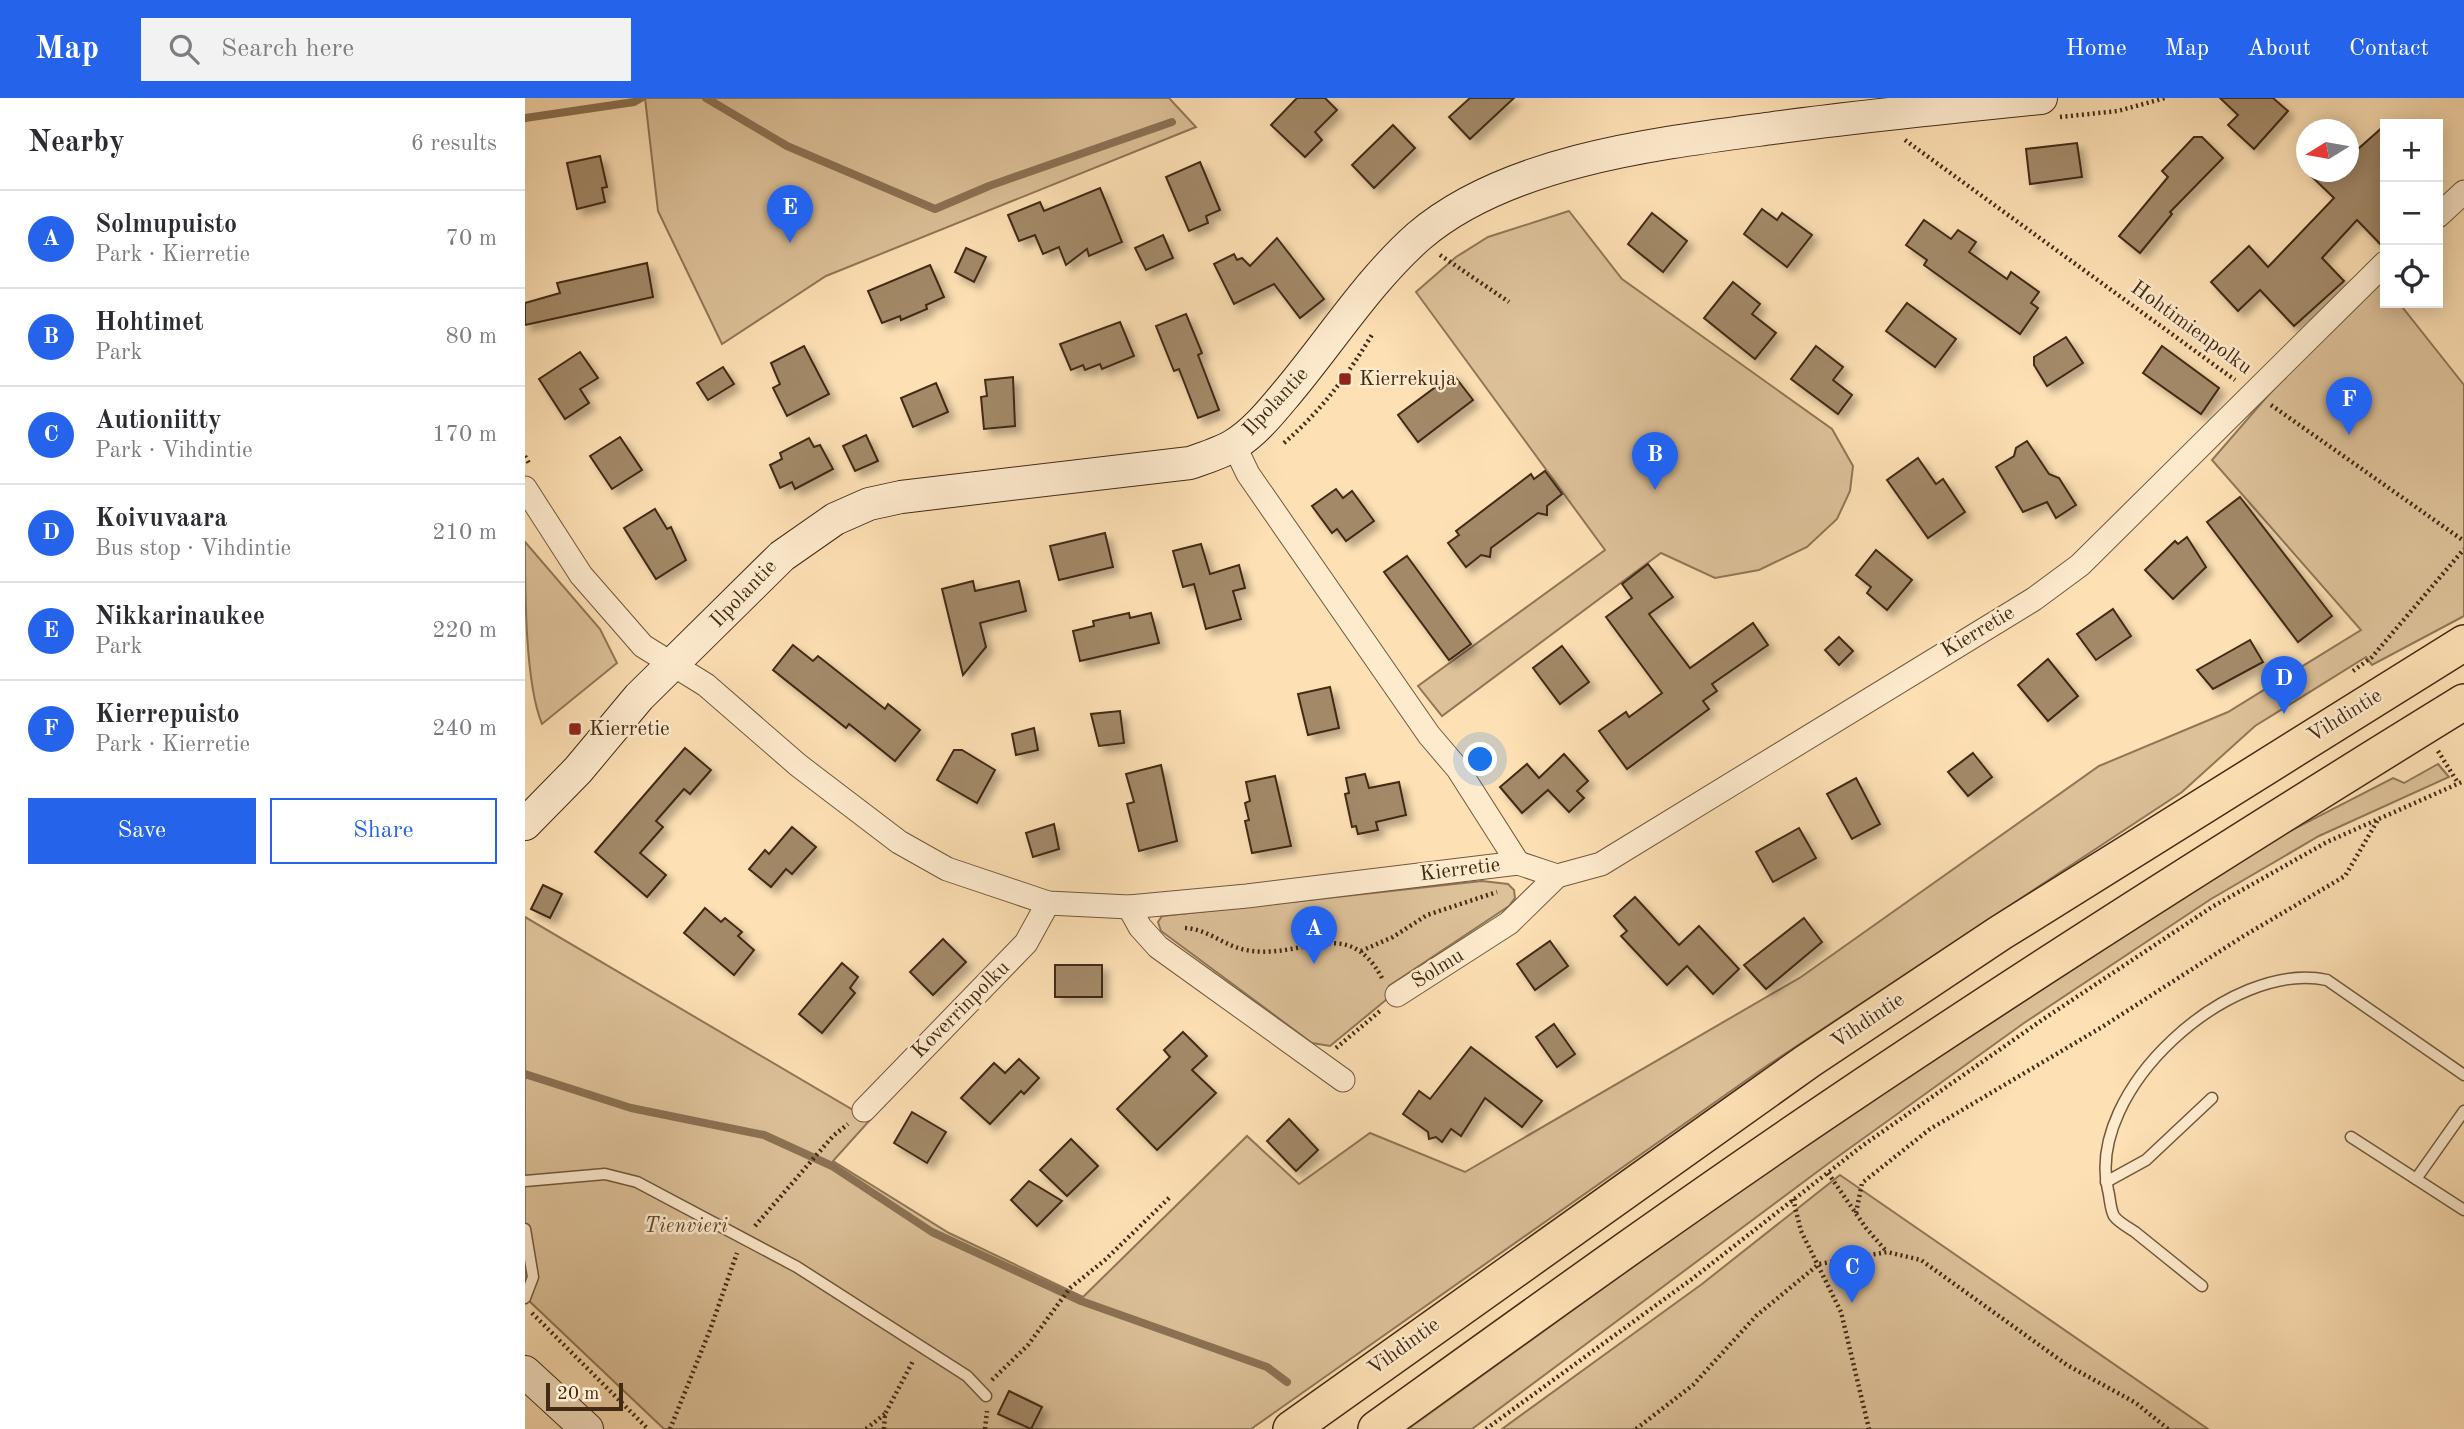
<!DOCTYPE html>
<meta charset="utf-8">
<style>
:root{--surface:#fff;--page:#f2f2f3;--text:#2b2b33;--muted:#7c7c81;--line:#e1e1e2;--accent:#2563eb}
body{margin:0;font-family:"Old Standard TT",serif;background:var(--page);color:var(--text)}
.controls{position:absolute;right:21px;top:21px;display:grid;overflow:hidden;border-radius:0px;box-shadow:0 4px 18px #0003}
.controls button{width:63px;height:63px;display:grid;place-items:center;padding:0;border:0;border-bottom:2px solid var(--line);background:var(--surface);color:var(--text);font:35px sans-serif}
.compass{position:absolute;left:1771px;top:21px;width:63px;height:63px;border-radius:50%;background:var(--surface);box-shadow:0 4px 18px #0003;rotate:259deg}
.scale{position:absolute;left:21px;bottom:18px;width:77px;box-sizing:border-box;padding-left:7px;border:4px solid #422a15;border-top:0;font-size:19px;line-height:24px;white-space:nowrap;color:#422a15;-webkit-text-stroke:5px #feebce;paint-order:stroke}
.you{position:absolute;left:956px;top:662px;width:24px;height:24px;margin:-18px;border:5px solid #fff;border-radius:50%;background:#1a73e8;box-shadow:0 0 0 10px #1a73e833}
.badge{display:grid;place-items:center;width:46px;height:46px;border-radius:50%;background:var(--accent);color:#fff;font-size:23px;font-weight:700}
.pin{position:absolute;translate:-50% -58px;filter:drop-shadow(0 2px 4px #0008)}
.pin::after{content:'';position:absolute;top:37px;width:24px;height:21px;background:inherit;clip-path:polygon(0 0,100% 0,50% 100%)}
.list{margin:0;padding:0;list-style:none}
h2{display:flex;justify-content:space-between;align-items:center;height:91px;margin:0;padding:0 28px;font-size:30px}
h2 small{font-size:23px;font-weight:400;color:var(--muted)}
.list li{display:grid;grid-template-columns:46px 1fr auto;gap:21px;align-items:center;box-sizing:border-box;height:98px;padding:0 28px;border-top:2px solid var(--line)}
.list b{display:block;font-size:26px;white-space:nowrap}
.list p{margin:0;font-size:23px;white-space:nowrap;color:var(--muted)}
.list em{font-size:23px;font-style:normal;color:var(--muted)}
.actions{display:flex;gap:14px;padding:21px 28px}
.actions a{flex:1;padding:16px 0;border:2px solid var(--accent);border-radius:0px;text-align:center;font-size:24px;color:var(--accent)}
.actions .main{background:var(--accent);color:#fff}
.icon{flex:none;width:38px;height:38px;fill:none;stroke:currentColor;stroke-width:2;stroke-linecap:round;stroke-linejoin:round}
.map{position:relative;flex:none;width:1939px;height:1331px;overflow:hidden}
header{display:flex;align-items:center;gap:42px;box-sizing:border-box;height:98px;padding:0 35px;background:var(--accent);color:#fff}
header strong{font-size:33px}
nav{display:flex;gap:38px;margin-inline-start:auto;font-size:24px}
.search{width:490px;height:63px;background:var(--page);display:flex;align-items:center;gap:18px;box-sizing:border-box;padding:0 24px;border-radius:0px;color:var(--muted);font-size:26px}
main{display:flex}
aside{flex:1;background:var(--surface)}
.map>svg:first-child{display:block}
.green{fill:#ddc199;stroke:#907657;stroke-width:2}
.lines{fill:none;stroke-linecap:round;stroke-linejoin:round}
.stream{stroke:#8c7254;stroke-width:8}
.building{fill:#a38968;stroke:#422a15;stroke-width:2;filter:url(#shadow)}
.lane-casing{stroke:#71583d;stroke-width:13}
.street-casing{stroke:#71583d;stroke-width:25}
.secondary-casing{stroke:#422a15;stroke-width:34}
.primary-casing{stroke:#422a15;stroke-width:38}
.path{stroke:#422a15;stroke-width:4.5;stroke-dasharray:2 3.5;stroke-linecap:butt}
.lane{stroke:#feebce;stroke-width:10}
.street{stroke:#feebce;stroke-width:23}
.secondary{stroke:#feebce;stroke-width:32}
.primary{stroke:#fde0b4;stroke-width:35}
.poi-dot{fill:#8f2418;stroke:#feebce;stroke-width:2.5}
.labels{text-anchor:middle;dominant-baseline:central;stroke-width:5;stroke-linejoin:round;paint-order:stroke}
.street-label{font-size:21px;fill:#422a15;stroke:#feebce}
.poi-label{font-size:21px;fill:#422a15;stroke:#feebce;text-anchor:start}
.park-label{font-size:21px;font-style:italic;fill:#61482f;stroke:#feebce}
</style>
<header>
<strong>Map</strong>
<div class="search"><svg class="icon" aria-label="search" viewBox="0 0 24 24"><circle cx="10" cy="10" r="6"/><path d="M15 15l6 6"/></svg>Search here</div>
<nav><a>Home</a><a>Map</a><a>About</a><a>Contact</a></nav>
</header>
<main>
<aside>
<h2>Nearby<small>6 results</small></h2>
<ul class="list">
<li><span class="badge">A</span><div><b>Solmupuisto</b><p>Park · Kierretie</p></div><em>70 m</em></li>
<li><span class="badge">B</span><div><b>Hohtimet</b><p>Park</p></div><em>80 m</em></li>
<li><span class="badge">C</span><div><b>Autioniitty</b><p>Park · Vihdintie</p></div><em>170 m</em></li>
<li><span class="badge">D</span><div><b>Koivuvaara</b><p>Bus stop · Vihdintie</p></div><em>210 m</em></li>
<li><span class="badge">E</span><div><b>Nikkarinaukee</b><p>Park</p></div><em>220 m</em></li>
<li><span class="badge">F</span><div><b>Kierrepuisto</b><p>Park · Kierretie</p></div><em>240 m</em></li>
</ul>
<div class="actions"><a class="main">Save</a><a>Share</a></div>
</aside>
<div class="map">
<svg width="1939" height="1331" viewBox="0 0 1939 1331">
<defs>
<filter id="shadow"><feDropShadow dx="6" dy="6" stdDeviation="3.5" flood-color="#0004"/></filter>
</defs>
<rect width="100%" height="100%" fill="#fde0b4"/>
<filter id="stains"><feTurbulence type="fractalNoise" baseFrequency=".00286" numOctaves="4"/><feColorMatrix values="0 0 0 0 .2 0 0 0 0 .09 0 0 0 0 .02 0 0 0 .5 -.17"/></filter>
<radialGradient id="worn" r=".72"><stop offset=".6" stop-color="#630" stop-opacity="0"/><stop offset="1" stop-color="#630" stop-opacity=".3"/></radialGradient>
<g class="green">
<polygon points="120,0 644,0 671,29 301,178 197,246 133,113"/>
<polygon points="1044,113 1097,181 1307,331 1328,368 1325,393 1312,421 1282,449 1234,472 1190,480 1136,455 917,618 893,588 1080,452 891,194 931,159 963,139"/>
<polygon points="1856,183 1860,188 1860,205 1874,205 1939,287 1939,518 1847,567 1841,559 1730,628 1657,694 1240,969 726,1331 139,1331 0,1199 0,819 345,1022 308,1063 424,1135 558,1199 722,1038 774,1086 845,1035 940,1074 1276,879 1574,668 1703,614 1836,532 1687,362 1767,270"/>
<path d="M0 444 75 531 92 565 17 626C0 585 0 492 0 444Z"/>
<polygon points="1913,666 1924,679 1794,738 1686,801 1499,925 1304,1065 947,1331 883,1331 1182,1115 1357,996 1740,746 1868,680 1879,685"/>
<polygon points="957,783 983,786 989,792 990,800 984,808 864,888 867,897 805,948 787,945 636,833 633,824 637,818"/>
<polygon points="1315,1077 1683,1331 977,1331 1177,1186"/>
</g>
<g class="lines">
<g class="stream">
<polyline points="181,0 262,48 410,111 464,88 647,24"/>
<polyline points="0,20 109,4 116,0"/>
<polyline points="0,976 106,1010 239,1037 307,1068 407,1134 556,1203 742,1269 762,1284"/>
</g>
</g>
<g class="building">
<polygon points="772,0 800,0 812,12 790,34 797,42 780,59 746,27"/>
<polygon points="945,0 989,0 945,41 924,19"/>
<polygon points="1695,0 1748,0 1763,13 1729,51 1703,27 1713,17"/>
<polygon points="868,27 890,50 849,90 827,67"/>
<polygon points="1860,27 1860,151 1832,122 1797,160 1819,183 1769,228 1735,192 1713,213 1686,184 1724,148 1743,169 1809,100 1782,74 1824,74 1824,59"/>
<polygon points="1669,39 1677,39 1698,60 1645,114 1647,116 1615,155 1594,138 1643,79 1637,73"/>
<polygon points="1552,45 1557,79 1505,86 1501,51"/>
<polygon points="75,58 82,89 77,90 80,104 52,111 42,65"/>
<polygon points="675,64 695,112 681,118 683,125 664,133 641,79"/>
<polygon points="575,90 597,144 564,158 562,151 541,167 534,149 518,156 510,137 494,143 483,117 515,104 519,113"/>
<polygon points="1237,111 1252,122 1257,115 1287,137 1262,169 1219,136"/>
<polygon points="1127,115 1162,143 1138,174 1103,146"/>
<polygon points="1399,122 1426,141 1433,132 1451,144 1444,154 1482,181 1486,174 1514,194 1506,205 1513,210 1495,236 1399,167 1402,162 1381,147"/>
<polygon points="638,137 648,160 621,172 610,150"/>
<polygon points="752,140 799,201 775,220 749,186 709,206 689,166 709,156 712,162 717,160 725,168"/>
<polygon points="441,150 461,159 449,184 430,174"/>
<polygon points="122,165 128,199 0,227 0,205 35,195 32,185"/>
<polygon points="405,167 419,199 401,207 402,211 376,222 375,218 357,225 343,193"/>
<polygon points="1208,184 1235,206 1227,216 1251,235 1230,261 1179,220"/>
<polygon points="1382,205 1431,241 1410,269 1361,233"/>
<polygon points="661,216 677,255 673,257 694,312 673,320 654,271 649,273 631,228"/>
<polygon points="595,224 609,258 577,271 575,266 560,272 558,267 546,272 535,246"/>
<polygon points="1541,239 1558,265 1522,288 1509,267 1509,259"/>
<polygon points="279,248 304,296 262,318 248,290 255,286 246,265"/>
<polygon points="1291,248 1318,269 1308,282 1327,297 1313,316 1266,281"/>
<polygon points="1637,248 1694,290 1676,316 1618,275"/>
<polygon points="55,254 73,280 55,291 64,305 40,321 14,281"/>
<polygon points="198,269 209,286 183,302 172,285"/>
<polygon points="928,276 948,302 893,344 873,317"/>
<polygon points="488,279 490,328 459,331 456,299 462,298 460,282"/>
<polygon points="411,285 423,314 388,329 376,300"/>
<polygon points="341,337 353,363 330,373 318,348"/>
<polygon points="95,339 117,372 87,391 65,358"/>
<polygon points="284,340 289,349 295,347 308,371 270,391 267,384 255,390 245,367 257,361 255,355"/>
<polygon points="1502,343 1524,376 1534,380 1551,407 1531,420 1522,404 1498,414 1471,369 1489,358 1491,350"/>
<polygon points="1393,360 1411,386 1418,381 1440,414 1403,440 1362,382"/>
<polygon points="1020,373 1037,396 1022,408 1022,417 1013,415 966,450 965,459 956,457 941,469 923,445 934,437 931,433 1006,376 1009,381"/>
<polygon points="811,391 818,400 827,393 849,423 821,443 812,431 807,435 787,408"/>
<polygon points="1715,399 1807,518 1773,544 1682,424"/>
<polygon points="130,411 142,431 146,429 161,462 131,481 99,430"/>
<polygon points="580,435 588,469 534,482 525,448"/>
<polygon points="1662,439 1681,469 1648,501 1620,472 1650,443 1653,446"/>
<polygon points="676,446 685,476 714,467 720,490 708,493 716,521 681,531 669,486 658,489 648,453"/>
<polygon points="1351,452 1387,482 1362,512 1342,495 1346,489 1331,477"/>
<polygon points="882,458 946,546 924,562 859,474"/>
<polygon points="1123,466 1148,499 1124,516 1165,570 1228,525 1243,547 1187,586 1192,593 1178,603 1184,611 1102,671 1074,633 1101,614 1104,619 1137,595 1081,519 1107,500 1097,486"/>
<polygon points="448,483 450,493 494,483 501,513 455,525 461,549 438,577 417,491"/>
<polygon points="1588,511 1606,538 1571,562 1552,536"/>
<polygon points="604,515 605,520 626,515 634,545 555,563 548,533 569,528 568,523"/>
<polygon points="1314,539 1328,553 1314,567 1300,552"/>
<polygon points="1725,542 1738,564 1688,591 1672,572"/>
<polygon points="268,547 288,563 293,558 360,611 363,606 395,632 370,663 324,626 321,630 248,572"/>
<polygon points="1037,548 1064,584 1035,606 1008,570"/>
<polygon points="1523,561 1553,598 1523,623 1493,587"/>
<polygon points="805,589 814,630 783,637 773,596"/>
<polygon points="595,613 599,645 574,648 566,616"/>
<polygon points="509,630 513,652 491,657 487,636"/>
<polygon points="160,650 186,672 165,696 159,691 131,723 138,729 115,755 141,777 122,799 70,754"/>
<polygon points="429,652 437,652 470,672 452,705 412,682"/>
<polygon points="1448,655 1467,679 1443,698 1423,674"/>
<polygon points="1039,656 1063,683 1052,693 1059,700 1044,714 1023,692 997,715 975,689 1002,666 1014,680"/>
<polygon points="636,667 652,743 614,753 602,706 609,704 601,676"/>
<polygon points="840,676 844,690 874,684 881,717 851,724 853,732 833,736 831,728 827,729 820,696 824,695 821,680"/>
<polygon points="750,678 766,748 727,755 720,723 724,722 720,705 725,703 721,684"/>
<polygon points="1331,680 1355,726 1327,741 1302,696"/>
<polygon points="529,726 534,751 508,759 501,735"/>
<polygon points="267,729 291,749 267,776 261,771 246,789 224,771 240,752 244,756"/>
<polygon points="1274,730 1291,760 1248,784 1231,754"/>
<polygon points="18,787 37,796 25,820 6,811"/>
<polygon points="1110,799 1154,847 1174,828 1214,871 1188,896 1162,868 1142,887 1096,838 1102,833 1089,818"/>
<polygon points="180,810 196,824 200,820 217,834 213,838 229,852 209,877 159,835"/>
<polygon points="1279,820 1297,844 1241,891 1219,867"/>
<polygon points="418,841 441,864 408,897 385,874"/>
<polygon points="1025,843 1043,868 1010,892 992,866"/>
<polygon points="317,865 333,879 325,890 330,895 297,935 274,916"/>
<rect x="530" y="867" width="47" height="32"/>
<polygon points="1029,926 1050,956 1032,969 1011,939"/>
<polygon points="658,934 682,958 667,972 691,995 632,1052 592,1011 645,959 639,952"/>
<polygon points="946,949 1017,1003 997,1029 960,1000 936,1038 926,1031 917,1044 911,1039 904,1041 903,1034 878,1016 894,993 905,1001"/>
<polygon points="494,961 514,980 499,996 496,993 465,1026 436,1000 469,965 480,975"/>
<polygon points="387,1014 421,1034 402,1065 369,1045"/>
<polygon points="764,1021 793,1052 771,1073 742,1043"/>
<polygon points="546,1041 573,1068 542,1098 515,1072"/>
<polygon points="504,1083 537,1103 512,1128 486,1102"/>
<polygon points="484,1293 517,1309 506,1331 473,1316"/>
</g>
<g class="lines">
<g class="lane-casing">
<g id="lane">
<polyline points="1826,1039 1939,1112"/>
<polyline points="1891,1081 1939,1013"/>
<polyline points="0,1083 80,1076 112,1084 272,1169 442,1278 461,1298"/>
<polyline points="1581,1084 1621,1062 1687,1000"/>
<polyline points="0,1131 8,1179 0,1200"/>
<path d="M1677 1188C1655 1170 1632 1152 1610 1134 1604 1130 1593 1124 1589 1118 1585 1111 1585 1099 1583 1092 1560 992 1706 861 1802 882L1939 977"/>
</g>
</g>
<g class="street-casing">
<g id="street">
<polyline points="1913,118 1939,94"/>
<polyline points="709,347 723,376 904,637 933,671 993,765"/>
<polyline points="0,390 56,477 118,548 181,587 273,667 374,744 422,771 523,805 604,809 722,798 993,765 1032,778 1076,766 1509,501 1555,467 1860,165"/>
<polyline points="604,809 615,829 633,849 818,982"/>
<polyline points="872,897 984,825 1032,778"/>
<polyline points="339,1012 501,845 523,805"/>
</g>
</g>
<g class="secondary-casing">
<g id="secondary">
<path d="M0 726 53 672 114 599 257 458 310 421 344 406 376 399 665 365C679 360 696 355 709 347 729 335 746 314 761 296 805 244 843 183 894 138 983 62 1135 45 1248 30 1337 18 1427 9 1516 0"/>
<polyline points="0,1274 62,1331"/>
</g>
</g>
<g class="primary-casing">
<g id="primary">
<polyline points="766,1331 1283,963 1475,835 1939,545"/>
<path d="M851 1331C1004 1221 1157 1110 1313 1005 1519 866 1728 734 1939 604"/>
</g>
</g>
<g class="path">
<polyline points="1535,19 1593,13 1640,0"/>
<polyline points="1380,42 1710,282"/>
<polyline points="915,157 984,204"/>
<polyline points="1746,307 1939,443"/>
<path d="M759 345C796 313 823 277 848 235"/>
<polyline points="0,358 5,367"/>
<polyline points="1828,573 1847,559 1939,451"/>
<polyline points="1913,653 1933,685"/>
<path d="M660 830C683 831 699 848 721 852 776 863 822 815 857 880"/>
<polyline points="836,853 868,839 902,817 972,794"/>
<polyline points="811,950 855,913"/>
<polyline points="1303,1075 1341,1130 1362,1154"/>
<polyline points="1268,1101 1276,1133 1316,1214 1344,1331"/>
<polyline points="1331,1115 1337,1085 1405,1031 1577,929 1717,839 1820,778 1854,720"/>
<polyline points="230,1128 308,1038 323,1026"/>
<polyline points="7,1215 123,1331"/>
<polyline points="467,1282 503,1247 545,1190 580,1162 645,1099"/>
<polyline points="145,1331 185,1232 212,1155"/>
<polyline points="341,1331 360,1316"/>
<polyline points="359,1331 360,1316 388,1263"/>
<polyline points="460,1331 462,1313"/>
<polyline points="961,1331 1167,1181 1337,1048 1517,922 1687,809 1802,744 1939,683"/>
<polyline points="1111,1331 1168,1287 1231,1218 1294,1166 1362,1154 1396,1162 1542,1267 1611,1305 1643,1331"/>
</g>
<use href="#lane" class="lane"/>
<use href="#street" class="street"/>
<use href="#secondary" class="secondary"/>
<use href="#primary" class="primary"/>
</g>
<g class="poi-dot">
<rect x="813" y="274" width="14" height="14" rx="3.5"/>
<rect x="43" y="624" width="14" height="14" rx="3.5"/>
</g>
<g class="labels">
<g class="street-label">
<text transform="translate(1666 230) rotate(36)">Hohtimienpolku</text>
<text transform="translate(751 304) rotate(-47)">Ilpolantie</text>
<text transform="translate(219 496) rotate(-46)">Ilpolantie</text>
<text transform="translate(1453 534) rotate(-31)">Kierretie</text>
<text transform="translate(1820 618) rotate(-32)">Vihdintie</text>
<text transform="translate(935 772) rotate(-7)">Kierretie</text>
<text transform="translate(913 871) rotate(-32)">Solmu</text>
<text transform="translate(436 912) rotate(-45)">Koverrinpolku</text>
<text transform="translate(1343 923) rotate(-34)">Vihdintie</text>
<text transform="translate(879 1249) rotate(-36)">Vihdintie</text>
</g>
<g class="poi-label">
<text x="834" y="281">Kierrekuja</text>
<text x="64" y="631">Kierretie</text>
</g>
<g class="park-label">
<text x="161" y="1128">Tienvieri</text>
</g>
</g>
<rect width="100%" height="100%" filter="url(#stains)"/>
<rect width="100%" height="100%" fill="url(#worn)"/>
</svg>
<div class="controls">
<button>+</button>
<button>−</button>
<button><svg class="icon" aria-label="locate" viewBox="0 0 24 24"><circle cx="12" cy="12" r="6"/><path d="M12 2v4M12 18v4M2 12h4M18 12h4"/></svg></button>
</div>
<svg class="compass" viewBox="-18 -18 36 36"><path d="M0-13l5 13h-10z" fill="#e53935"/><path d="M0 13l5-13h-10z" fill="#7c7c81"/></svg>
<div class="scale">20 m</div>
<div class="you"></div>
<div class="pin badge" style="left:789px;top:866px">A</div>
<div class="pin badge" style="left:1130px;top:392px">B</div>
<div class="pin badge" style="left:1327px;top:1205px">C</div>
<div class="pin badge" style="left:1759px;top:616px">D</div>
<div class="pin badge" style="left:265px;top:145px">E</div>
<div class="pin badge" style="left:1824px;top:337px">F</div>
</div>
</main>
